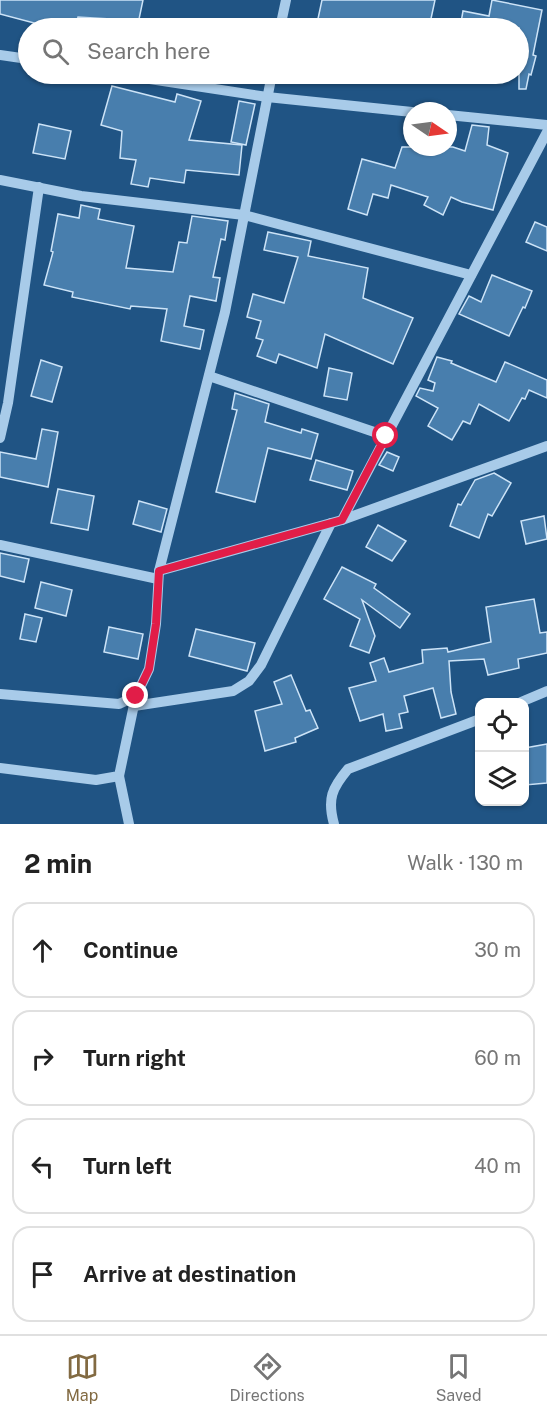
<!DOCTYPE html>
<meta charset="utf-8">
<style>
:root{--surface:#fff;--page:#f6f6f6;--text:#222;--muted:#767676;--line:#e0e0e0;--accent:#826a42}
body{margin:0;font-family:"Public Sans",sans-serif;background:var(--page);color:var(--text)}
.controls{position:absolute;right:18px;bottom:18px;display:grid;overflow:hidden;border-radius:12px;box-shadow:0 2px 4px #0004}
.controls button{width:54px;height:54px;display:grid;place-items:center;padding:0;border:0;border-bottom:2px solid var(--line);background:var(--surface);color:var(--text);font:30px sans-serif}
.compass{position:absolute;left:403px;top:102px;width:54px;height:54px;border-radius:50%;background:var(--surface);box-shadow:0 2px 4px #0004;rotate:103deg}
.stop{position:absolute;width:18px;height:18px;margin:-14px;border:4px solid #e11d48;border-radius:50%;background:#fff}
.stop.end{background:#e11d48;border-color:#fff;box-shadow:0 2px 6px #0008}
.list{margin:0;padding:0;list-style:none}
h2{display:flex;justify-content:space-between;align-items:center;height:78px;margin:0;padding:0 24px;font-size:26px}
h2 small{font-size:20px;font-weight:400;color:var(--muted)}
.list li{display:grid;grid-template-columns:39px 1fr auto;gap:18px;align-items:center;box-sizing:border-box;height:96px;margin:0 12px 12px;padding:0 12px;border:2px solid var(--line);border-radius:18px}
.list b{display:block;font-size:22px;white-space:nowrap}
.list em{font-size:20px;font-style:normal;color:var(--muted)}
.icon{flex:none;width:33px;height:33px;fill:none;stroke:currentColor;stroke-width:2;stroke-linecap:round;stroke-linejoin:round}
.map{position:relative;flex:none;width:547px;height:824px;overflow:hidden}
.search{position:absolute;background:var(--surface);box-shadow:0 2px 4px #0004;left:18px;right:18px;top:18px;height:66px;display:flex;align-items:center;gap:15px;box-sizing:border-box;padding:0 21px;border-radius:33px;color:var(--muted);font-size:22px}
.sheet{height:510px;background:var(--surface)}
nav{display:flex;justify-content:space-around;align-items:center;box-sizing:border-box;height:84px;border-top:2px solid var(--line);background:var(--surface);font-size:16px;color:var(--muted)}
nav a{display:grid;justify-items:center;gap:3px}
nav .on{color:var(--accent)}
.map>svg:first-child{display:block}
.building{fill:#487ead;stroke:#cce3f7;stroke-width:1.5}
.lines{fill:none;stroke-linecap:round;stroke-linejoin:round}
.minor{stroke:#a8cbe9;stroke-width:10}
.route{stroke:#e11d48;stroke-width:8}
</style>
<div class="map">
<svg width="547" height="824" viewBox="0 0 547 824">
<rect width="100%" height="100%" fill="#205484"/>
<g class="building">
<polygon points="0,0 143,0 138,24 111,19 78,17 75,28 53,28 0,14"/>
<polygon points="322,0 435,0 429,28 378,28 352,24 351,28 316,28"/>
<polygon points="492,0 542,10 533,55 536,56 531,75 529,74 526,89 519,89 519,28 460,28 463,11 489,16"/>
<polygon points="112,86 175,102 177,94 201,101 189,140 242,145 239,175 186,170 184,183 150,178 148,187 131,184 136,160 120,158 122,131 101,125"/>
<polygon points="239,101 255,104 246,145 231,142"/>
<polygon points="39,124 71,131 65,159 33,153"/>
<polygon points="472,125 489,127 487,145 508,153 493,210 462,202 451,197 443,215 424,205 428,197 391,185 388,198 373,194 367,215 348,209 362,159 395,168 402,147 453,147 465,151"/>
<polygon points="81,205 100,209 98,219 134,226 126,268 173,272 179,242 187,243 192,216 228,221 225,240 221,239 213,277 220,278 216,301 190,296 184,326 204,330 200,349 161,341 167,309 131,306 130,309 72,297 73,292 44,285 53,252 51,251 58,214 79,218"/>
<polygon points="535,222 547,227 547,251 526,242"/>
<polygon points="268,232 311,241 308,256 368,268 363,298 413,318 393,364 325,334 317,368 279,354 276,363 257,356 263,340 256,338 261,321 247,317 253,294 284,303 298,257 264,250"/>
<polygon points="492,275 532,291 525,308 523,307 509,336 459,314 469,296 481,302"/>
<polygon points="437,357 452,361 451,363 496,382 505,362 547,380 547,398 529,390 525,399 522,398 509,421 479,404 470,424 463,421 452,440 428,426 438,408 416,396 420,388 433,391 435,383 428,380"/>
<polygon points="41,360 62,367 52,402 31,396"/>
<polygon points="329,368 352,373 347,400 324,396"/>
<polygon points="235,393 269,404 265,422 301,433 302,429 318,434 311,459 268,448 255,502 216,492 237,410 232,409"/>
<polygon points="42,429 58,432 48,487 0,477 0,452 36,459"/>
<polygon points="387,452 399,457 393,471 379,465"/>
<polygon points="316,460 353,471 347,490 310,480"/>
<polygon points="494,473 511,483 492,516 488,514 479,538 450,526 458,504 461,505 475,480"/>
<polygon points="58,489 94,496 88,530 51,523"/>
<polygon points="139,501 167,509 161,532 133,524"/>
<polygon points="544,516 547,539 526,544 521,521"/>
<polygon points="378,525 406,541 392,561 366,547"/>
<polygon points="0,553 29,559 24,582 0,576"/>
<polygon points="342,567 376,584 374,588 410,614 400,628 362,600 375,636 369,653 350,646 360,619 324,599"/>
<polygon points="41,582 72,590 66,616 35,608"/>
<polygon points="534,599 540,633 547,632 547,653 518,659 519,668 488,675 484,659 449,661 451,692 456,714 441,718 433,688 404,696 408,712 399,714 402,728 386,731 383,714 360,721 349,688 376,681 370,663 384,658 389,672 423,663 422,650 447,648 448,652 491,642 486,607"/>
<polygon points="25,614 42,618 36,642 20,639"/>
<polygon points="109,627 143,634 138,659 104,652"/>
<polygon points="196,629 255,643 247,671 189,656"/>
<polygon points="291,675 306,711 310,710 318,728 295,738 296,742 265,751 255,711 282,704 274,682"/>
<polygon points="547,744 547,783 525,785 525,748"/>
</g>
<g class="lines">
<g class="minor">
<polyline points="280,28 286,0"/>
<polyline points="0,55 28,59"/>
<polyline points="117,74 267,97 412,112"/>
<polyline points="448,115 547,125"/>
<polyline points="0,180 81,196 244,215 471,275"/>
<polyline points="209,376 386,436"/>
<polyline points="0,438 8,403 39,187"/>
<polyline points="342,520 547,132"/>
<polyline points="0,545 158,579"/>
<polyline points="159,571 342,520 547,446"/>
<polyline points="0,694 119,704 136,696 149,669 156,624 159,571 225,312 272,74"/>
<polyline points="521,702 547,691"/>
<polyline points="134,706 233,691 249,681 261,665 331,523"/>
<polyline points="0,768 96,780 119,776 135,700"/>
<polyline points="119,776 129,824"/>
<path d="M334 824C327 799 332 788 348 769L480 719"/>
</g>
</g>
<g class="lines">
<polyline class="route" points="136,696 149,669 156,624 159,571 342,520 386,436"/>
</g>
</svg>
<div class="controls">
<button><svg class="icon" aria-label="locate" viewBox="0 0 24 24"><circle cx="12" cy="12" r="6"/><path d="M12 2v4M12 18v4M2 12h4M18 12h4"/></svg></button>
<button><svg class="icon" aria-label="layers" viewBox="0 0 24 24"><path d="M12 4l9 5-9 5-9-5zM3 14l9 5 9-5"/></svg></button>
</div>
<svg class="compass" viewBox="-18 -18 36 36"><path d="M0-13l5 13h-10z" fill="#e53935"/><path d="M0 13l5-13h-10z" fill="#767676"/></svg>
<div class="stop" style="left:386px;top:436px"></div>
<div class="stop end" style="left:136px;top:696px"></div>
<div class="search"><svg class="icon" aria-label="search" viewBox="0 0 24 24"><circle cx="10" cy="10" r="6"/><path d="M15 15l6 6"/></svg>Search here</div>
</div>
<section class="sheet">
<h2>2 min<small>Walk · 130 m</small></h2>
<ul class="list">
<li><svg class="icon" aria-label="ahead" viewBox="0 0 24 24"><path d="M12 20V5M6 11l6-6 6 6"/></svg><div><b>Continue</b></div><em>30 m</em></li>
<li><svg class="icon" aria-label="right" viewBox="0 0 24 24"><path d="M7 20v-9h11M14 6l5 5-5 5"/></svg><div><b>Turn right</b></div><em>60 m</em></li>
<li><svg class="icon" aria-label="left" viewBox="0 0 24 24"><path d="M17 20v-9H6M10 6l-5 5 5 5"/></svg><div><b>Turn left</b></div><em>40 m</em></li>
<li><svg class="icon" aria-label="arrive" viewBox="0 0 24 24"><path d="M6 21V4h12l-3 4 3 4H6"/></svg><div><b>Arrive at destination</b></div></li>
</ul>
</section>
<nav>
<a class="on"><svg class="icon" aria-label="map" viewBox="0 0 24 24"><path d="M3 6l6-2 6 2 6-2v14l-6 2-6-2-6 2zM9 4v14M15 6v14"/></svg>Map</a>
<a><svg class="icon" aria-label="directions" viewBox="0 0 24 24"><path d="M12 3l9 9-9 9-9-9zM9 14v-3h6M13 9l2 2-2 2"/></svg>Directions</a>
<a><svg class="icon" aria-label="saved" viewBox="0 0 24 24"><path d="M7 4h10v16l-5-4-5 4z"/></svg>Saved</a>
</nav>
